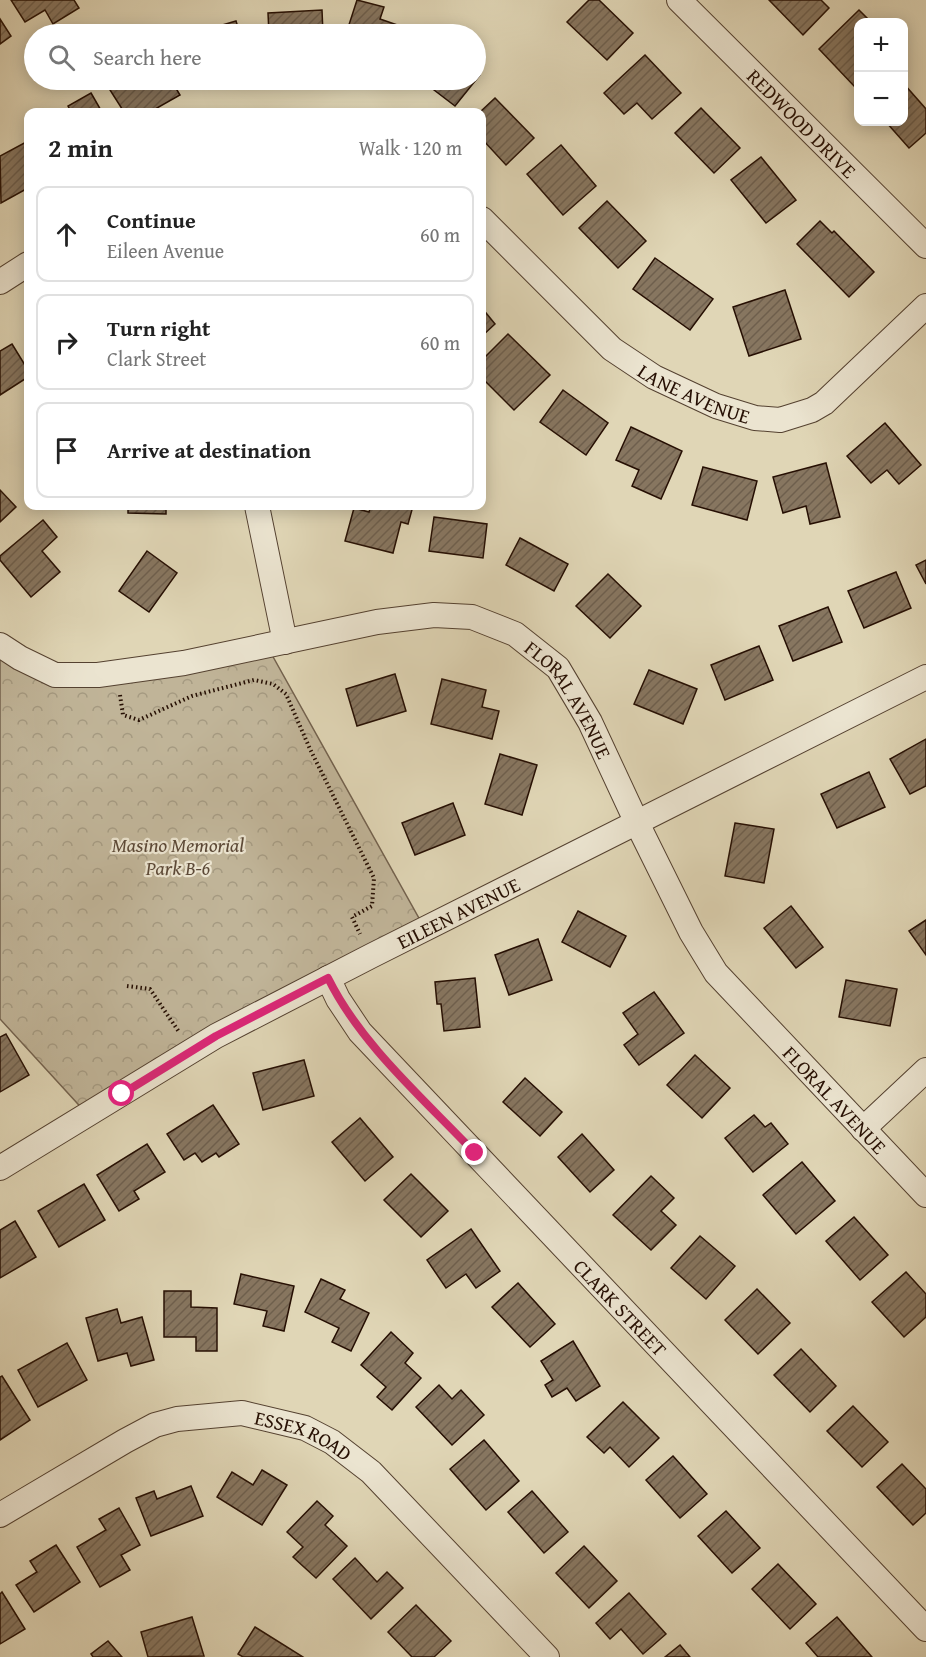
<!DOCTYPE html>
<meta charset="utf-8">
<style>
:root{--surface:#fff;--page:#f2f2f2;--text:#222;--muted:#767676;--line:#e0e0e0}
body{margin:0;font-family:"Gentium Book Plus",serif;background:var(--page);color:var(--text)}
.controls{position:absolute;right:18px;top:18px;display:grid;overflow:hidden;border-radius:12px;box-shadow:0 3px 15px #0003}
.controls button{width:54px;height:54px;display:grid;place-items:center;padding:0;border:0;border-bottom:2px solid var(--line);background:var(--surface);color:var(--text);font:30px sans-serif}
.stop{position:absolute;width:18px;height:18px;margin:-14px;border:4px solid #db2777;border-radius:50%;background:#fff}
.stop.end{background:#db2777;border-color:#fff;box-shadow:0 2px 6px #0008}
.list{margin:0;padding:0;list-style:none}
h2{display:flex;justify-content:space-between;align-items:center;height:78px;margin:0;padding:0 24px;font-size:26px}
h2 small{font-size:20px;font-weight:400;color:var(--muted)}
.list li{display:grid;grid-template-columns:39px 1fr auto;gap:18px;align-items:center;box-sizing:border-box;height:96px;margin:0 12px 12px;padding:0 12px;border:2px solid var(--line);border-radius:12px}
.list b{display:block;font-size:22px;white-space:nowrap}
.list p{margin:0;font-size:20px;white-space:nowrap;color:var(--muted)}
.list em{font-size:20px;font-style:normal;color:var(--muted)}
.icon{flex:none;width:33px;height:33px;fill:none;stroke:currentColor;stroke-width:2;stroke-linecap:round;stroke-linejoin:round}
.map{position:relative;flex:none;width:926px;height:1657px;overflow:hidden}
.search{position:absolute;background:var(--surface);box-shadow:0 3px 15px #0003;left:24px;top:24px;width:462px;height:66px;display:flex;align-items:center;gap:15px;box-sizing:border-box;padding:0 21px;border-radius:33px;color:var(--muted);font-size:22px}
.panel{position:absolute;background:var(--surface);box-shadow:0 3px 15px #0003;left:24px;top:108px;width:462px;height:402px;border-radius:12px}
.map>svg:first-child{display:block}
.forest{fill:url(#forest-crowns);stroke:#73624e;stroke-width:1.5}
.building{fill:url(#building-hatch);stroke:#260f03;stroke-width:1.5}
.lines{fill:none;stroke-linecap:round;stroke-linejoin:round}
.street-casing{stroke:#544130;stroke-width:26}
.path{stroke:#260f03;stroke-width:4;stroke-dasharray:1.5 3;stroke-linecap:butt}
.street{stroke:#ebe4d0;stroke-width:24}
.route{stroke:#db2777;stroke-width:8}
.labels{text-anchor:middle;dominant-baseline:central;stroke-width:4.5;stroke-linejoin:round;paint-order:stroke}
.street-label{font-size:20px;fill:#260f03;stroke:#ebe4d0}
.park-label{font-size:20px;font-style:italic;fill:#5c4937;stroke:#ebe4d0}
</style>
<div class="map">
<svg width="926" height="1657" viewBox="0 0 926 1657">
<defs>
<pattern id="forest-crowns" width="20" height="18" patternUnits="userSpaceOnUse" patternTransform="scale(1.5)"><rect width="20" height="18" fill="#c0b498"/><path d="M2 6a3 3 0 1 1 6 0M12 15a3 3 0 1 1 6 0" fill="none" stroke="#a59a81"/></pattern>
<pattern id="building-hatch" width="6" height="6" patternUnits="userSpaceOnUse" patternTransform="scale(1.5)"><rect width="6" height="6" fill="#877660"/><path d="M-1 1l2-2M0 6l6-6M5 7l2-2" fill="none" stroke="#6e5f4d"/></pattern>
</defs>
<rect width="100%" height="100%" fill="#e0d6b6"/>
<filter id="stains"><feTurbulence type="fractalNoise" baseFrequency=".00333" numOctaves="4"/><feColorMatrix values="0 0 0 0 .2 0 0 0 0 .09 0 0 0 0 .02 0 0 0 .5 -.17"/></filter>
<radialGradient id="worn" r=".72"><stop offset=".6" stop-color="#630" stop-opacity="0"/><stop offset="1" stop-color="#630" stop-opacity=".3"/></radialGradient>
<polygon class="forest" points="0,645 55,675 267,646 425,929 88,1115 0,1019"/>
<g class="building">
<polygon points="11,0 74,0 79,8 53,24 45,10 25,22"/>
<polygon points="357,0 384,7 380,19 406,28 404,34 346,34"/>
<polygon points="589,0 599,0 633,33 607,60 567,22"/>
<polygon points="769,0 821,0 829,8 803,35"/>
<polygon points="322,10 323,34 269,34 268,13"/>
<polygon points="859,10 871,22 858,22 858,82 854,86 819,49"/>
<polygon points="0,19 11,36 0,44"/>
<polygon points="236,21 240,34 192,34"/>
<polygon points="645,55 681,93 652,119 637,103 624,114 604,93"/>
<polygon points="476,72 480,75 455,106 421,80 476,80"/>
<polygon points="127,80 171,80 180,95 150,112 124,112 110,90"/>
<polygon points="904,84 926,109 926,133 909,148 886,122 904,122"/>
<polygon points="91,93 102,112 71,112 68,106"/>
<polygon points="495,98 534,138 506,165 482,139 480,112"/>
<polygon points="701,108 740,148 714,173 675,133"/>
<polygon points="28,141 28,188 1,203 0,156"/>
<polygon points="561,145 596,186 563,215 527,174"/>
<polygon points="761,157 796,200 766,223 731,180"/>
<polygon points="607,201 646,241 618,268 579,228"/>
<polygon points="820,221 832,233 834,231 874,272 849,297 797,244"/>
<polygon points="655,258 713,299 690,330 633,289"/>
<polygon points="785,290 801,339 749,356 733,307"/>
<polygon points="482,308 495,324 482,336"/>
<polygon points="508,334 550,375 514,410 482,378 482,360"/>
<polygon points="12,344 28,370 28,377 0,395 0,351"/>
<polygon points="563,390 608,423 586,455 540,422"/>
<polygon points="885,423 921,465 899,484 887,470 871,483 847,456"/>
<polygon points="631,427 682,451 661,499 632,486 639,470 616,460"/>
<polygon points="826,463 840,517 810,524 806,506 783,513 773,477"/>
<polygon points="703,467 757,481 747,520 692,505"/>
<polygon points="0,490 16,507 0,522"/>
<polygon points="128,506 166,506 166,514 128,513"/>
<polygon points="371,506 413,506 408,524 401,522 393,553 345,541 354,508 369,512"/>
<polygon points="434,517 487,524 483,558 429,551"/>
<polygon points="43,520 57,537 42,551 60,572 31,597 0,560 0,556"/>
<polygon points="520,538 568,564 554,591 506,565"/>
<polygon points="147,551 177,573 149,612 119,591"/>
<polygon points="926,560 926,584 916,565"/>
<polygon points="896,572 911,608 864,628 848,591"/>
<polygon points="608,574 641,606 610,638 576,606"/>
<polygon points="828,607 842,642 793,661 779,626"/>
<polygon points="759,646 773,680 725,700 711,665"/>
<polygon points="649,670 697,689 683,724 634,704"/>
<polygon points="395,674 406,711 357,726 346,689"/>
<polygon points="442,679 486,690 482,707 499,711 492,739 431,724"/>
<polygon points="926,739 926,786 910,794 890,759"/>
<polygon points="500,754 537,765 522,815 485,804"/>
<polygon points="869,772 885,807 837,828 821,794"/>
<polygon points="453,803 465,835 415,855 402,823"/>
<polygon points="735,823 774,829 764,883 725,876"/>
<polygon points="791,906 823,947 796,968 764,928"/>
<polygon points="578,911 626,936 610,967 562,942"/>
<polygon points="926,920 926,955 909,931"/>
<polygon points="538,939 552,980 509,995 495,955"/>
<polygon points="475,978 480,1027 444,1031 441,1004 437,1004 435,982"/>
<polygon points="846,980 897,989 890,1026 839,1017"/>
<polygon points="654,992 684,1033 639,1065 624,1045 638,1034 623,1013"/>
<polygon points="6,1034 29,1075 0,1092 0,1037"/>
<polygon points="695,1055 730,1088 702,1118 667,1085"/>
<polygon points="304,1060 314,1096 263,1110 253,1073"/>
<polygon points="525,1078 562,1112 540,1136 503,1102"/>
<polygon points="213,1105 239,1144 219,1157 216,1153 202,1162 195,1153 184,1160 167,1134"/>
<polygon points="754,1115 765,1127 771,1123 788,1144 753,1172 725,1138"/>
<polygon points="360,1118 393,1157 365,1181 332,1142"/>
<polygon points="582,1134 614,1170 590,1192 558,1157"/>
<polygon points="147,1144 165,1172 134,1191 139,1199 119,1211 97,1175"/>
<polygon points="802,1162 835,1201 796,1234 763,1195"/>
<polygon points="411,1174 448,1211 421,1237 384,1200"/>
<polygon points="651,1176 674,1198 661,1211 676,1225 651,1250 613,1215"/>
<polygon points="84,1184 105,1220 59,1247 38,1211"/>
<polygon points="854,1217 888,1255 860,1280 826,1241"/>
<polygon points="15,1221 36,1257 0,1278 0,1230"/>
<polygon points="471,1229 500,1271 476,1288 466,1274 446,1288 427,1260"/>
<polygon points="700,1236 735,1266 706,1299 671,1268"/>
<polygon points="906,1272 926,1294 926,1317 904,1337 872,1302"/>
<polygon points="241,1274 294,1286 284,1331 263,1326 267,1311 234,1304"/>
<polygon points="321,1279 345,1290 340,1299 369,1313 351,1351 332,1342 339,1328 305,1312"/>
<polygon points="518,1283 555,1324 530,1347 492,1307"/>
<polygon points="757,1289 790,1323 758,1354 725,1320"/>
<polygon points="164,1291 191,1291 191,1307 217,1308 217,1351 196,1351 196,1337 164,1337"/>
<polygon points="117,1309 121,1323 142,1317 154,1360 131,1366 127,1353 98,1361 86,1318"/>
<polygon points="391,1332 413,1353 405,1363 421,1378 392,1410 377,1397 386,1387 361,1365"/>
<polygon points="573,1341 600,1386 576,1401 567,1388 552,1397 545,1385 553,1380 541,1361"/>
<polygon points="67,1343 87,1380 38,1407 18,1370"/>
<polygon points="801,1349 836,1386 810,1412 774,1375"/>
<polygon points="2,1376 30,1420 0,1440 0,1377"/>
<polygon points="439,1385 452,1399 461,1390 484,1415 452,1445 416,1407"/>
<polygon points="623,1402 659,1438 629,1467 610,1447 604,1453 587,1437"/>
<polygon points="853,1406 888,1442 862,1467 827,1431"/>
<polygon points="484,1440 519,1481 486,1510 450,1469"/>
<polygon points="673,1456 707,1494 680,1518 646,1480"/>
<polygon points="902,1464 926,1489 926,1513 913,1525 877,1487"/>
<polygon points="262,1470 287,1485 262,1525 217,1497 232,1472 253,1485"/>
<polygon points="191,1486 203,1516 151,1536 136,1498 154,1491 157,1499"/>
<polygon points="532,1491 568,1532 544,1553 508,1512"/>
<polygon points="317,1501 333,1516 325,1525 347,1546 316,1578 293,1557 303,1547 287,1532"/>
<polygon points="119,1508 140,1545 121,1555 130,1570 100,1587 77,1547 106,1530 99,1519"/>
<polygon points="726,1511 760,1548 732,1573 698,1536"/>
<polygon points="56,1545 80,1582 34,1612 16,1585 37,1572 30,1561"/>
<polygon points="584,1546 617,1581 589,1608 556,1573"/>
<polygon points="355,1558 377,1582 387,1572 403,1588 371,1619 333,1579"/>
<polygon points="778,1564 816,1604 790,1629 752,1589"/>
<polygon points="2,1592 25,1629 0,1644 0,1594"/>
<polygon points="629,1593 666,1634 643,1654 621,1629 610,1639 596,1623"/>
<polygon points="416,1605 451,1641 434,1657 412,1657 388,1632"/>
<polygon points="192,1617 204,1656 148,1657 141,1632"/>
<polygon points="837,1617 872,1657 818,1657 806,1643"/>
<polygon points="255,1627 303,1657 243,1657 238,1654"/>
<polygon points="108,1641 122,1657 93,1657 91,1654"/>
<polygon points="680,1645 690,1657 665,1657"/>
</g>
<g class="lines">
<g class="street-casing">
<g id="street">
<path id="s1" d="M679 0 926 246"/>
<path id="s2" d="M482 219 612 349 654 377 716 406 755 418 780 420 812 410 824 403 926 306"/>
<polyline points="0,282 28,264"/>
<polyline points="257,506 285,642"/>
<path id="s3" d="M0 645 20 658 55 675H98L184 663 377 622 434 615 472 617 515 634 558 668 590 722 637 823 691 932 716 973 926 1195"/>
<path id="s4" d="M328 978 338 999 360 1032 926 1629"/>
<polyline points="863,1129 926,1070"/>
<path id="s5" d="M0 1168 216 1036 371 956 926 677"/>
<path id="s6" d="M0 1515 125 1441 155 1425 177 1419 242 1413 305 1428 332 1442 371 1472 547 1657"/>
</g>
</g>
<g class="path">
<polyline points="120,695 123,715 139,720 192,696 254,680 273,684 286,694 310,749 374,878 372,906 352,917 360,934"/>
<polyline points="127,986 150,989 179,1032"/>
</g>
<use href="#street" class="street"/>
</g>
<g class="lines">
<path class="route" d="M122 1094 216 1036 328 978C361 1045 424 1099 475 1153"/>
</g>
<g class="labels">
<g class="street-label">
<text stroke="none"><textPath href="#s1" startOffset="174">REDWOOD DRIVE</textPath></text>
<text stroke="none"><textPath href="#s2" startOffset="278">LANE AVENUE</textPath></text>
<text stroke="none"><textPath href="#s3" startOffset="618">FLORAL AVENUE</textPath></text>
<text stroke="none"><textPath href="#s5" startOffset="525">EILEEN AVENUE</textPath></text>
<text stroke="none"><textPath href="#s3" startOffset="1104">FLORAL AVENUE</textPath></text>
<text stroke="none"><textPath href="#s4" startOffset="442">CLARK STREET</textPath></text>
<text stroke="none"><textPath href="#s6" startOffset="333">ESSEX ROAD</textPath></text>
</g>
<g class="park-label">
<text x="178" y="844">Masino Memorial<tspan x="178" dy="23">Park B-6</tspan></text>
</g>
</g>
<rect width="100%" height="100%" filter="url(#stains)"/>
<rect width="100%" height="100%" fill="url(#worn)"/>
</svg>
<div class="controls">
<button>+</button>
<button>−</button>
</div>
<div class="stop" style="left:122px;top:1094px"></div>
<div class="stop end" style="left:475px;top:1153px"></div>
<div class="search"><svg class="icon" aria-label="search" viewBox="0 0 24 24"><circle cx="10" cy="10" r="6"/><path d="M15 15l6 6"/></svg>Search here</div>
<section class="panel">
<h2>2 min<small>Walk · 120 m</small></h2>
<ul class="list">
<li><svg class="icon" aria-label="ahead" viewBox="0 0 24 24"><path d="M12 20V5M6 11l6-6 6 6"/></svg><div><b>Continue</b><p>Eileen Avenue</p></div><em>60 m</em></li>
<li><svg class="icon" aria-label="right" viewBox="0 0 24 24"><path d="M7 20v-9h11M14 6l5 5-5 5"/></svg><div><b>Turn right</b><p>Clark Street</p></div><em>60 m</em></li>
<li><svg class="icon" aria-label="arrive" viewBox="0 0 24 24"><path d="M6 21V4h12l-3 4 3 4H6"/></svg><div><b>Arrive at destination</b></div></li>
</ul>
</section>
</div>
